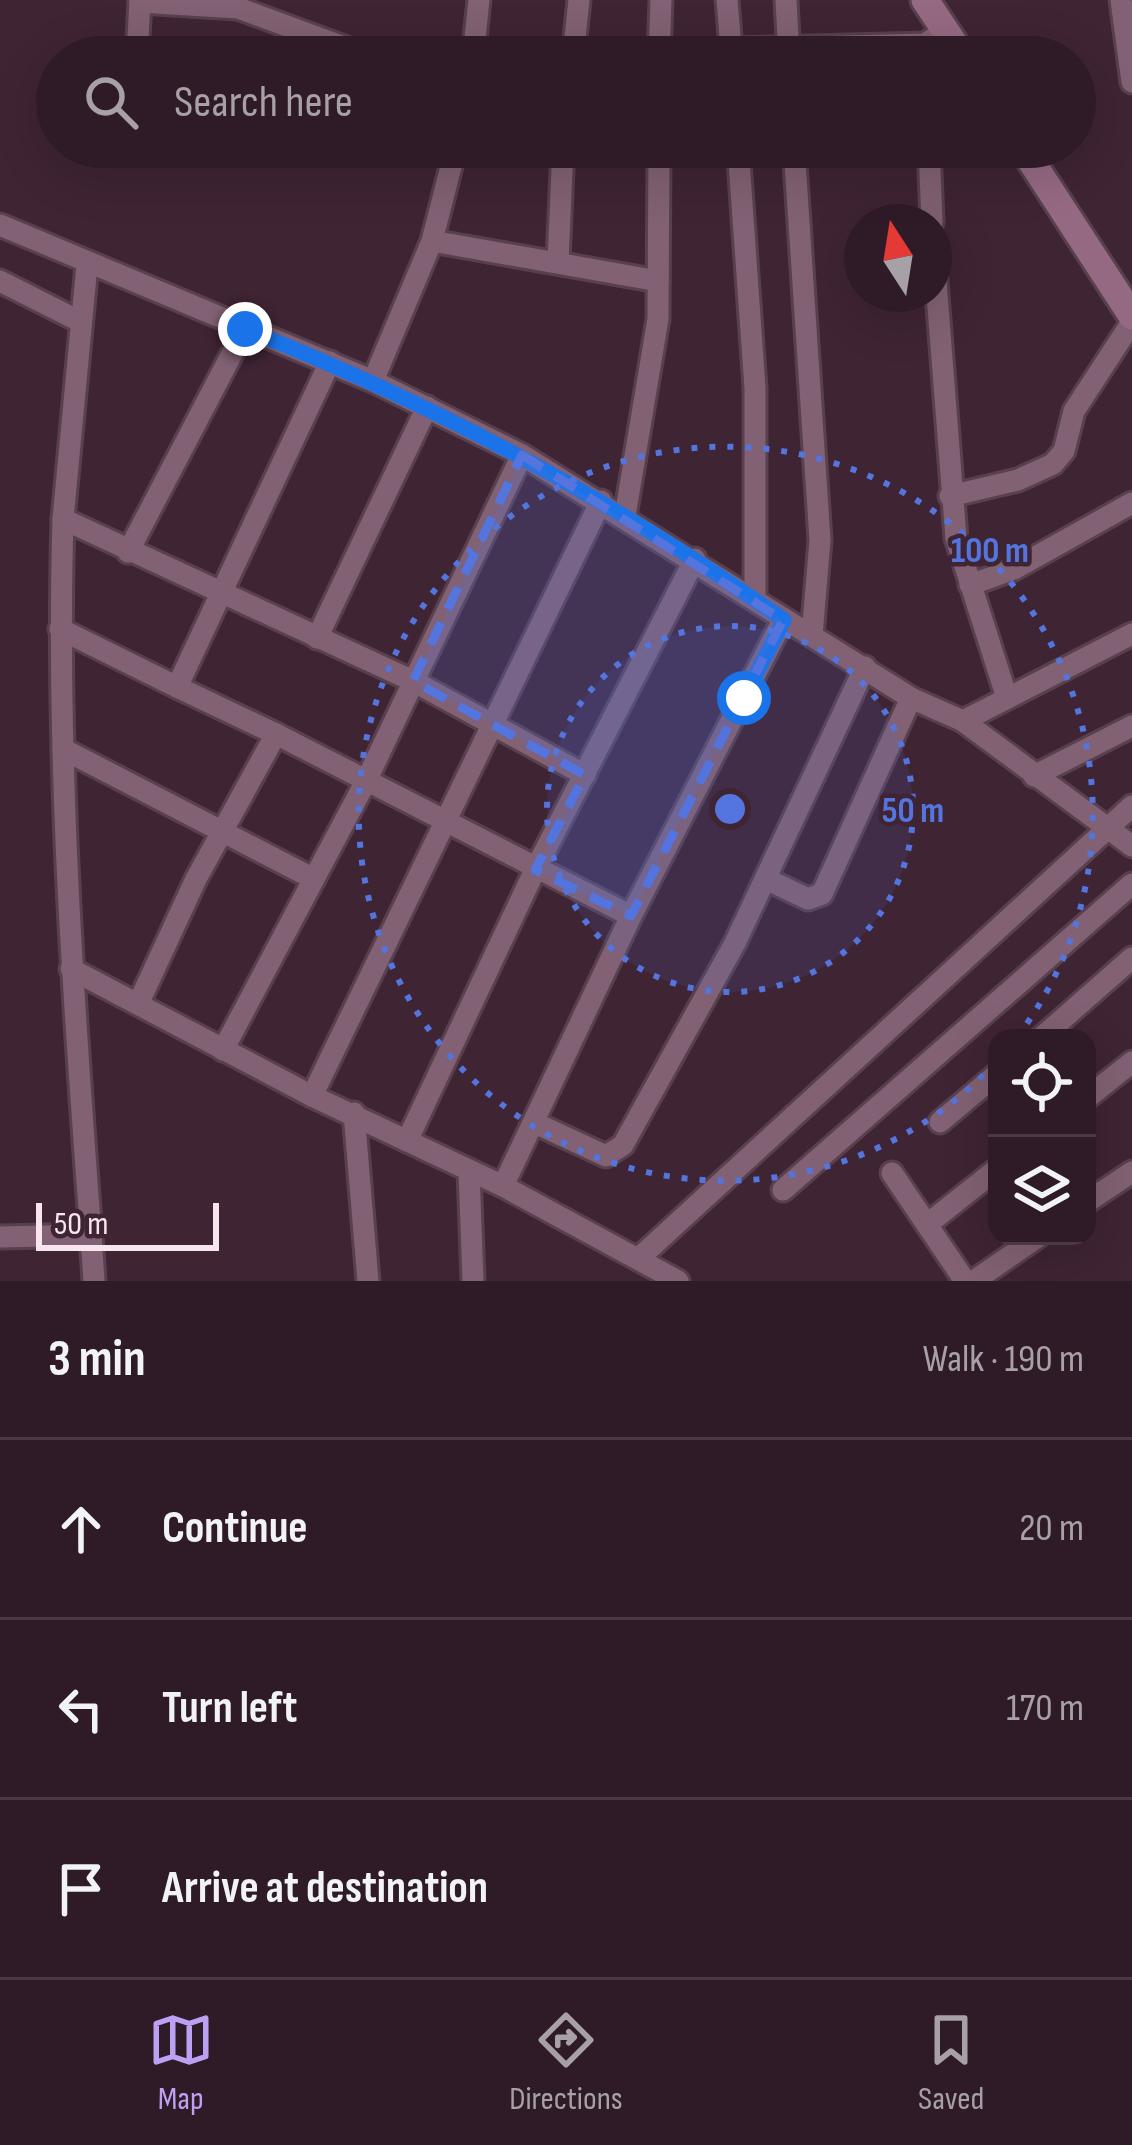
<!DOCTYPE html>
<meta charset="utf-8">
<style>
:root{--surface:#2f1b27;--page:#3b2833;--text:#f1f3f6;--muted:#a7a1a7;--line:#4a3944;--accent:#bca0f2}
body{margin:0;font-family:"Sofia Sans Condensed",sans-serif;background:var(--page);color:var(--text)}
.controls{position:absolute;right:36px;bottom:36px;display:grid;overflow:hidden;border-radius:24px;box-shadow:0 12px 48px #0002}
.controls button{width:108px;height:108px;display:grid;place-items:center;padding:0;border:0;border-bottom:3px solid var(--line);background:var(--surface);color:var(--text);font:60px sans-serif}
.compass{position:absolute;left:844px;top:204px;width:108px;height:108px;border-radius:50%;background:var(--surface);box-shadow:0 12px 48px #0002;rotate:348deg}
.scale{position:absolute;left:36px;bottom:30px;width:183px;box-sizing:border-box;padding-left:12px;border:6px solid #f8e6ef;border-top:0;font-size:33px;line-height:42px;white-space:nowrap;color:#f8e6ef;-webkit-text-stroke:9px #3f2434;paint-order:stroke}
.stop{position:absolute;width:36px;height:36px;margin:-27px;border:9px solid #1a73e8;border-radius:50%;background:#fff}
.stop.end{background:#1a73e8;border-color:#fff;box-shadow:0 3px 12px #0008}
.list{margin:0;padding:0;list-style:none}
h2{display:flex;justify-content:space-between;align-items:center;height:156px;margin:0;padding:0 48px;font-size:51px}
h2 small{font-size:39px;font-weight:400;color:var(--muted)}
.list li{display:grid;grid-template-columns:78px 1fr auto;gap:36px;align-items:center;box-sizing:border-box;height:180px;padding:0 48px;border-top:3px solid var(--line)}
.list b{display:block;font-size:45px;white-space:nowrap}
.list em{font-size:39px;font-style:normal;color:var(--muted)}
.icon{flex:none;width:66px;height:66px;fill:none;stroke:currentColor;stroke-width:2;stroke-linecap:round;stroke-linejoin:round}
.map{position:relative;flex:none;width:1132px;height:1281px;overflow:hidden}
.search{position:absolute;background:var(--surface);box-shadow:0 12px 48px #0002;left:36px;right:36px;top:36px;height:132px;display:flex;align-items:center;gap:30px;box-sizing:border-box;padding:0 42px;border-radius:66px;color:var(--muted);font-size:45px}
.sheet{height:696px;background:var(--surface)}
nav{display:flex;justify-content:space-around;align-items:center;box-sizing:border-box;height:168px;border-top:3px solid var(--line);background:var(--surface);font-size:33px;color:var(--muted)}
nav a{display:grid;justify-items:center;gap:6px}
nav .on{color:var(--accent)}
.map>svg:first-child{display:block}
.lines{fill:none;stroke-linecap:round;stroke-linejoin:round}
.street-casing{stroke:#58404e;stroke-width:27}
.secondary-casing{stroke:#58404e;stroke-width:33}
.street{stroke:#816173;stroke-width:21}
.secondary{stroke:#956982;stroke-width:27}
.route{stroke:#1a73e8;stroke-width:15}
.marked{fill:#5474de;fill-opacity:0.2;stroke:#5474de;stroke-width:9;stroke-dasharray:24 15;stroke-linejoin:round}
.ring{fill:none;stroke:#5474de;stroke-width:6;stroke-dasharray:6 12}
.centre{fill:#5474de;stroke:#3f2434;stroke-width:6}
.ring-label{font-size:36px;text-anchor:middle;font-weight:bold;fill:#5474de;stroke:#3f2434;stroke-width:9;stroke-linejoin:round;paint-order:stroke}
</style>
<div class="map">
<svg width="1132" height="1281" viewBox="0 0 1132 1281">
<rect width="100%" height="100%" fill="#3f2434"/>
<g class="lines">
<g class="street-casing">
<g id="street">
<polyline points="727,0 731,49"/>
<polyline points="786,0 789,57"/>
<polyline points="1121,0 1132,82"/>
<polyline points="140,2 238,8 371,57"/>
<polyline points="137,57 140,0"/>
<polyline points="473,57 479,0"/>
<polyline points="573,57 579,0"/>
<polyline points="659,57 661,0"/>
<polyline points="731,57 731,49 925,44 946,30"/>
<polyline points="738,147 755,388 755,600"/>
<polyline points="794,147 820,540 812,636"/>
<polyline points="929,147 932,222"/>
<polyline points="0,225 373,381 522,455 911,698 963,721 1132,846"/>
<polyline points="432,241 658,281"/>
<polyline points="934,256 956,538 1007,698"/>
<polyline points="558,262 563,147"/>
<polyline points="0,281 81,322"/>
<polyline points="373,381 432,241 456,147"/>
<polyline points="950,496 1018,480 1053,464 1064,451 1074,411 1132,322"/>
<polyline points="601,501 312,1096 503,1186 678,1281"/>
<polyline points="625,516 658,319 659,147"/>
<polyline points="63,519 87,265"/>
<polyline points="128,552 245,329"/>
<polyline points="970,585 1014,569 1132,503"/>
<polyline points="60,629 177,687 330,362"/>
<polyline points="317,638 427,407"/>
<polyline points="177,687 276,734"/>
<polyline points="963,721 1132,634"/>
<polyline points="63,749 314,879"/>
<polyline points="1034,776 1132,726"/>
<polyline points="766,879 808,899 822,894 911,698"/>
<polyline points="71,969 312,1096"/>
<polyline points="139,1002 196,879 276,734 631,916"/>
<polyline points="1041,1038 1132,958"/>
<polyline points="223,1050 366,781 522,455"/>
<polyline points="1087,1098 1132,1062"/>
<polyline points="354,1113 368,1281"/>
<polyline points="940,1122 997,1074"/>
<polyline points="535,1123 606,1156 623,1145 735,943 865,667"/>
<polyline points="407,1141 535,870 695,559"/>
<polyline points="469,1171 473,1281"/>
<polyline points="892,1173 965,1281"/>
<polyline points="503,1186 631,916 783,620"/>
<polyline points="783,1190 1132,884"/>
<polyline points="1087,1202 1132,1172"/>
<polyline points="929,1223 997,1169"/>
<path d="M91 1235C73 997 56 758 63 519L413 681 585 775"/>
<polyline points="0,1237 91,1235 94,1281"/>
<polyline points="638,1259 1132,806"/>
<polyline points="974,1281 1039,1236"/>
</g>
</g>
<g class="secondary-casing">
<g id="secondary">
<polyline points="925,0 963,57"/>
<polyline points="1022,147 1132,316"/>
</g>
</g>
<use href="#street" class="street"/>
<use href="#secondary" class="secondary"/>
</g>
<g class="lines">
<path class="route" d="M245 329C437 405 615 501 784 620L744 698"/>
</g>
<path class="marked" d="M522 455 783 620 631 916 535 870 585 775 413 681Z"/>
<circle cx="730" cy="809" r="183" fill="#5474de" fill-opacity=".12"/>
<g class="ring">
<circle cx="730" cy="809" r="183"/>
<path d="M996 1062A367 367 0 1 1 1017 1037"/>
</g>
<circle cx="730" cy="809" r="18" class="centre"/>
<g class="ring-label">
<text x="990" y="562">100 m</text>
<text x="913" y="822">50 m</text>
</g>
</svg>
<div class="controls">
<button><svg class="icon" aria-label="locate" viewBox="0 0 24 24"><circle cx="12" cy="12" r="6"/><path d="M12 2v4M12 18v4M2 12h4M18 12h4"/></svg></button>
<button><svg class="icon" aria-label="layers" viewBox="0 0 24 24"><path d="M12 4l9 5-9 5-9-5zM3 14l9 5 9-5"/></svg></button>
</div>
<svg class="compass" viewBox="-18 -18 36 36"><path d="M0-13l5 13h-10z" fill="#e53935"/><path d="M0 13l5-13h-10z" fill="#a7a1a7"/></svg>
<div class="scale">50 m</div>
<div class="stop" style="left:744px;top:698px"></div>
<div class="stop end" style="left:245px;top:329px"></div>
<div class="search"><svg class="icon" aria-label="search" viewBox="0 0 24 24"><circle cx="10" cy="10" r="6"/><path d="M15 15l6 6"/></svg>Search here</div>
</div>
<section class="sheet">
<h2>3 min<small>Walk · 190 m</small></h2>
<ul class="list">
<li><svg class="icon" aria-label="ahead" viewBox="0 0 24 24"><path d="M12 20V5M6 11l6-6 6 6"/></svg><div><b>Continue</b></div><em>20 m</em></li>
<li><svg class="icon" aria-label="left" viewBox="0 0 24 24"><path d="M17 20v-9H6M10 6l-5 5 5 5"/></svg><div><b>Turn left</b></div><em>170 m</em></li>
<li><svg class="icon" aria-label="arrive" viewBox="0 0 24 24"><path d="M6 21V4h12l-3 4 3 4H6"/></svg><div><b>Arrive at destination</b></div></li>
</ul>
</section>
<nav>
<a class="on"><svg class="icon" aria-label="map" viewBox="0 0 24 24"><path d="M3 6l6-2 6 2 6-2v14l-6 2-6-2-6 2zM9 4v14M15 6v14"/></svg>Map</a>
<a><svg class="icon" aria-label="directions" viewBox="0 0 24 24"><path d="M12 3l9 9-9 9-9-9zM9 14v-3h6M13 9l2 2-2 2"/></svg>Directions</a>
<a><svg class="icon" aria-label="saved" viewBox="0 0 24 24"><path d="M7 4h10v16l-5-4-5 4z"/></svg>Saved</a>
</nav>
